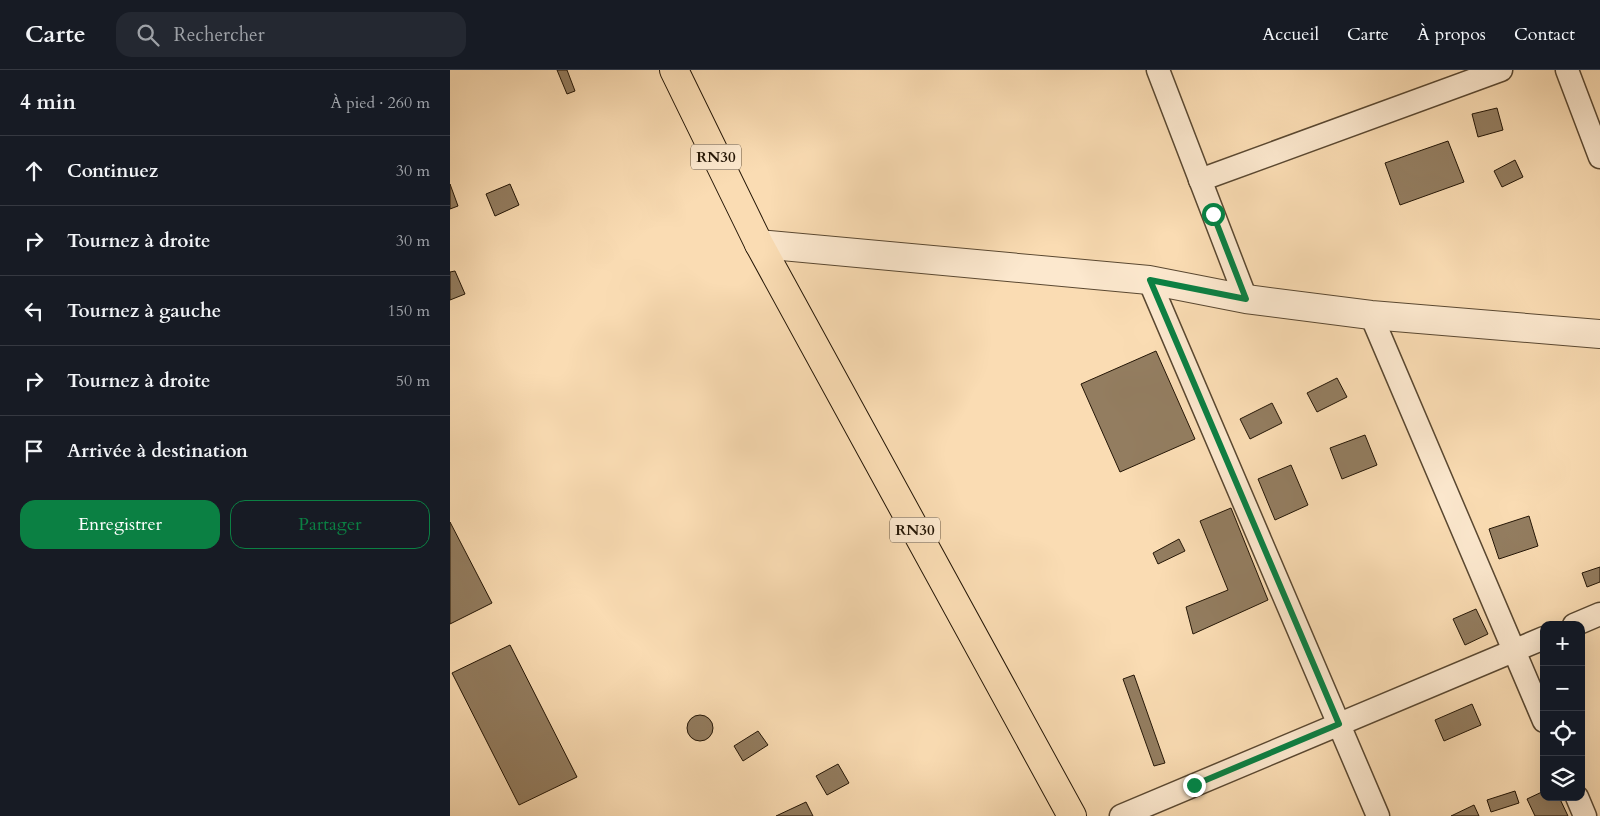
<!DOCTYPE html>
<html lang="fr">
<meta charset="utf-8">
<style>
:root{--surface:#171b24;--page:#242831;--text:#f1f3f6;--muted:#9ea1a6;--line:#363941;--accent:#0b8043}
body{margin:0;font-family:Cardo,serif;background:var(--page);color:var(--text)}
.controls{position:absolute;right:15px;bottom:15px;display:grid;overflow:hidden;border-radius:10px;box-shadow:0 5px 20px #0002}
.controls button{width:45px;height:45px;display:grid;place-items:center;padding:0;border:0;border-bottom:1px solid var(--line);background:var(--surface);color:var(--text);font:25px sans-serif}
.stop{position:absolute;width:15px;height:15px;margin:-11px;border:4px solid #0b8043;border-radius:50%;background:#fff}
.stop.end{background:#0b8043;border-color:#fff;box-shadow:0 1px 5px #0008}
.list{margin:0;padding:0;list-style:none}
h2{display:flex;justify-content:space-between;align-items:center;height:65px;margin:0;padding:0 20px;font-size:21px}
h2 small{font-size:16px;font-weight:400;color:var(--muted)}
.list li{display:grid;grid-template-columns:32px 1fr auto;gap:15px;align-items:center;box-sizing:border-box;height:70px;padding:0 20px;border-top:1px solid var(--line)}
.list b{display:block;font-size:19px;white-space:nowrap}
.list em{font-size:16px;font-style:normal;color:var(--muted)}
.actions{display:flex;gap:10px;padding:15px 20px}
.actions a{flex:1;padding:11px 0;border:1px solid var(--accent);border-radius:15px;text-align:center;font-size:18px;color:var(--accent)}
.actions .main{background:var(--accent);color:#fff}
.icon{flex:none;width:28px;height:28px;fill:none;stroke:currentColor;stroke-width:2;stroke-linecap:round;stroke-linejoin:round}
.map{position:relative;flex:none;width:1150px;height:746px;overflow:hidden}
header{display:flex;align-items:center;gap:30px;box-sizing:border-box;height:70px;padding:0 25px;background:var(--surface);border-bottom:1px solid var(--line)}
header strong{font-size:24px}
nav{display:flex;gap:28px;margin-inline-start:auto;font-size:18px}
.search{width:350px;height:45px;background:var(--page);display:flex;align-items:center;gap:12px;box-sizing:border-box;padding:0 18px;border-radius:15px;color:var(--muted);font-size:19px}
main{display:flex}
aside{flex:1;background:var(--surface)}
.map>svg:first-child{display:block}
.building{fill:#937d60;stroke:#241606}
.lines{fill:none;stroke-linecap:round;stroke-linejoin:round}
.minor-casing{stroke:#5a4831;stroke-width:25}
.tertiary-casing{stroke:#5a4831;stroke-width:30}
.primary-casing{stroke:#241606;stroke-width:30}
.minor{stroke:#fce8ce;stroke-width:22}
.tertiary{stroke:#fce8ce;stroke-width:28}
.primary{stroke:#fadcb3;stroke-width:28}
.route{stroke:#0b8043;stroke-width:6}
.labels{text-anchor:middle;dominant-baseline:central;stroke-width:4;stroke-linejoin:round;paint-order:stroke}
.shield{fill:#fce8ce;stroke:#655542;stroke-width:1}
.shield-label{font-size:15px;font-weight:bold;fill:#241606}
</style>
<header>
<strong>Carte</strong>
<div class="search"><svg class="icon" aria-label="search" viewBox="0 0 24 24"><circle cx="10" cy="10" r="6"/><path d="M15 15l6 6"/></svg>Rechercher</div>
<nav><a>Accueil</a><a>Carte</a><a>À propos</a><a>Contact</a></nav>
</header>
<main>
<aside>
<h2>4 min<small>À pied · 260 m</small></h2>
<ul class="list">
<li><svg class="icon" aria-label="ahead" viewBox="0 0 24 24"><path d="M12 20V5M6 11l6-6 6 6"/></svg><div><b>Continuez</b></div><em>30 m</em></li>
<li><svg class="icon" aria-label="right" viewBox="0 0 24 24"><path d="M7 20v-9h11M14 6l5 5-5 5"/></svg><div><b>Tournez à droite</b></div><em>30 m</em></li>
<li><svg class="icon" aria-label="left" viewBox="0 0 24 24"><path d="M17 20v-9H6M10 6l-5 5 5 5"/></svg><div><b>Tournez à gauche</b></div><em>150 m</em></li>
<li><svg class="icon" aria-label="right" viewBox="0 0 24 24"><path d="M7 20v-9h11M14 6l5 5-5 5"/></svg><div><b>Tournez à droite</b></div><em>50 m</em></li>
<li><svg class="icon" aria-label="arrive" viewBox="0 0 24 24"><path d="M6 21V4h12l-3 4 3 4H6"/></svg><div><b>Arrivée à destination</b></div></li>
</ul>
<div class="actions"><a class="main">Enregistrer</a><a>Partager</a></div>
</aside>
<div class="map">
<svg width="1150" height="746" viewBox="0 0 1150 746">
<rect width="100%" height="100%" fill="#fadcb3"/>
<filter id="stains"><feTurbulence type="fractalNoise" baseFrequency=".004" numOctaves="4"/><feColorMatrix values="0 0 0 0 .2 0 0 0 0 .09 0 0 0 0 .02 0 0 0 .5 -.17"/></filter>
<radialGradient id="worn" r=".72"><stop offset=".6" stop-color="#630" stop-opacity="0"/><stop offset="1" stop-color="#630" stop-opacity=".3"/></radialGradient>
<g class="building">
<polygon points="107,0 117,0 125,21 117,24"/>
<polygon points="1047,38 1053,60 1028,67 1022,44"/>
<polygon points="998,71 1014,112 950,135 935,93"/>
<polygon points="1065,90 1073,107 1052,117 1044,101"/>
<polygon points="0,114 8,136 0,139"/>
<polygon points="60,114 69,135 45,146 36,124"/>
<polygon points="5,201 15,224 0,230 0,202"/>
<polygon points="706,281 745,369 670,402 631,314"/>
<polygon points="887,308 897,327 867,342 857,323"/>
<polygon points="822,333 832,353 800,369 790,349"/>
<polygon points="915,365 927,395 892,409 880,378"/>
<polygon points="841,395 858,435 825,450 808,409"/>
<polygon points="781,438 818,530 743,564 736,537 778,520 750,451"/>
<polygon points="1079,446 1088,476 1049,489 1039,459"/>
<polygon points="0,452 42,533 0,554"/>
<polygon points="729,469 735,481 708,494 703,483"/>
<polygon points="1150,497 1150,512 1137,517 1132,503"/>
<polygon points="1026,539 1038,564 1015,575 1003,549"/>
<polygon points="60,575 127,707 69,735 2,603"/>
<polygon points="684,605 715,693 704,696 673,609"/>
<polygon points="1022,634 1031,655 994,671 985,650"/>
<circle cx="250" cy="658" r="13"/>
<polygon points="308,661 318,675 293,691 284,676"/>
<polygon points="388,694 399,713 377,725 366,706"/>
<polygon points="1065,721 1069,733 1041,742 1037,730"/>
<polygon points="1094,721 1094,727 1109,727 1118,746 1085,746 1077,729"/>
<polygon points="356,732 363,746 326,746"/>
<polygon points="1024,735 1029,746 1001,746"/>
</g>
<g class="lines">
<g class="minor-casing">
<g id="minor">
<polyline points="708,0 796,229"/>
<polyline points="1117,0 1150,87"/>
<polyline points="750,110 1051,0"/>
<polyline points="699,210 928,746"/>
<polyline points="921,245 1094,651"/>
<polyline points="1124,555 1150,544"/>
<polyline points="1127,727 1135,746"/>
<polyline points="671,746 1094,568"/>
</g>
</g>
<g class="tertiary-casing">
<polyline id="tertiary" points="309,174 699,210 796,229 921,245 1150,264"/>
</g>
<g class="primary-casing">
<polyline id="primary" points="224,0 309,174 622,746"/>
</g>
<use href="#minor" class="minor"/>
<use href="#tertiary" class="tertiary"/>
<use href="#primary" class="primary"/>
</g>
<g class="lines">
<polyline class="route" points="744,715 889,654 700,210 796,229 763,144"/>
</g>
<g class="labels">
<g class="shield">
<rect x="241" y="74.5" width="50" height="25" rx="4"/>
<rect x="440" y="447.5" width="50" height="25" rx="4"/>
</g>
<g class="shield-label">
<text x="266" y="87">RN30</text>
<text x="465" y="460">RN30</text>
</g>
</g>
<rect width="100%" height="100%" filter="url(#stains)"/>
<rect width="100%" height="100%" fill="url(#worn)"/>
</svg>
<div class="controls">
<button>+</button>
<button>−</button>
<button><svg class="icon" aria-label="locate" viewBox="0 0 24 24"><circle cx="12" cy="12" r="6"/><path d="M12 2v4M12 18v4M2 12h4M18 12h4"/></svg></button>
<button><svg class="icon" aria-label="layers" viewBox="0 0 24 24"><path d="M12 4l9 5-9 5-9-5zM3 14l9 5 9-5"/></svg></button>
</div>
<div class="stop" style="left:763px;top:144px"></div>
<div class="stop end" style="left:744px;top:715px"></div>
</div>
</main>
